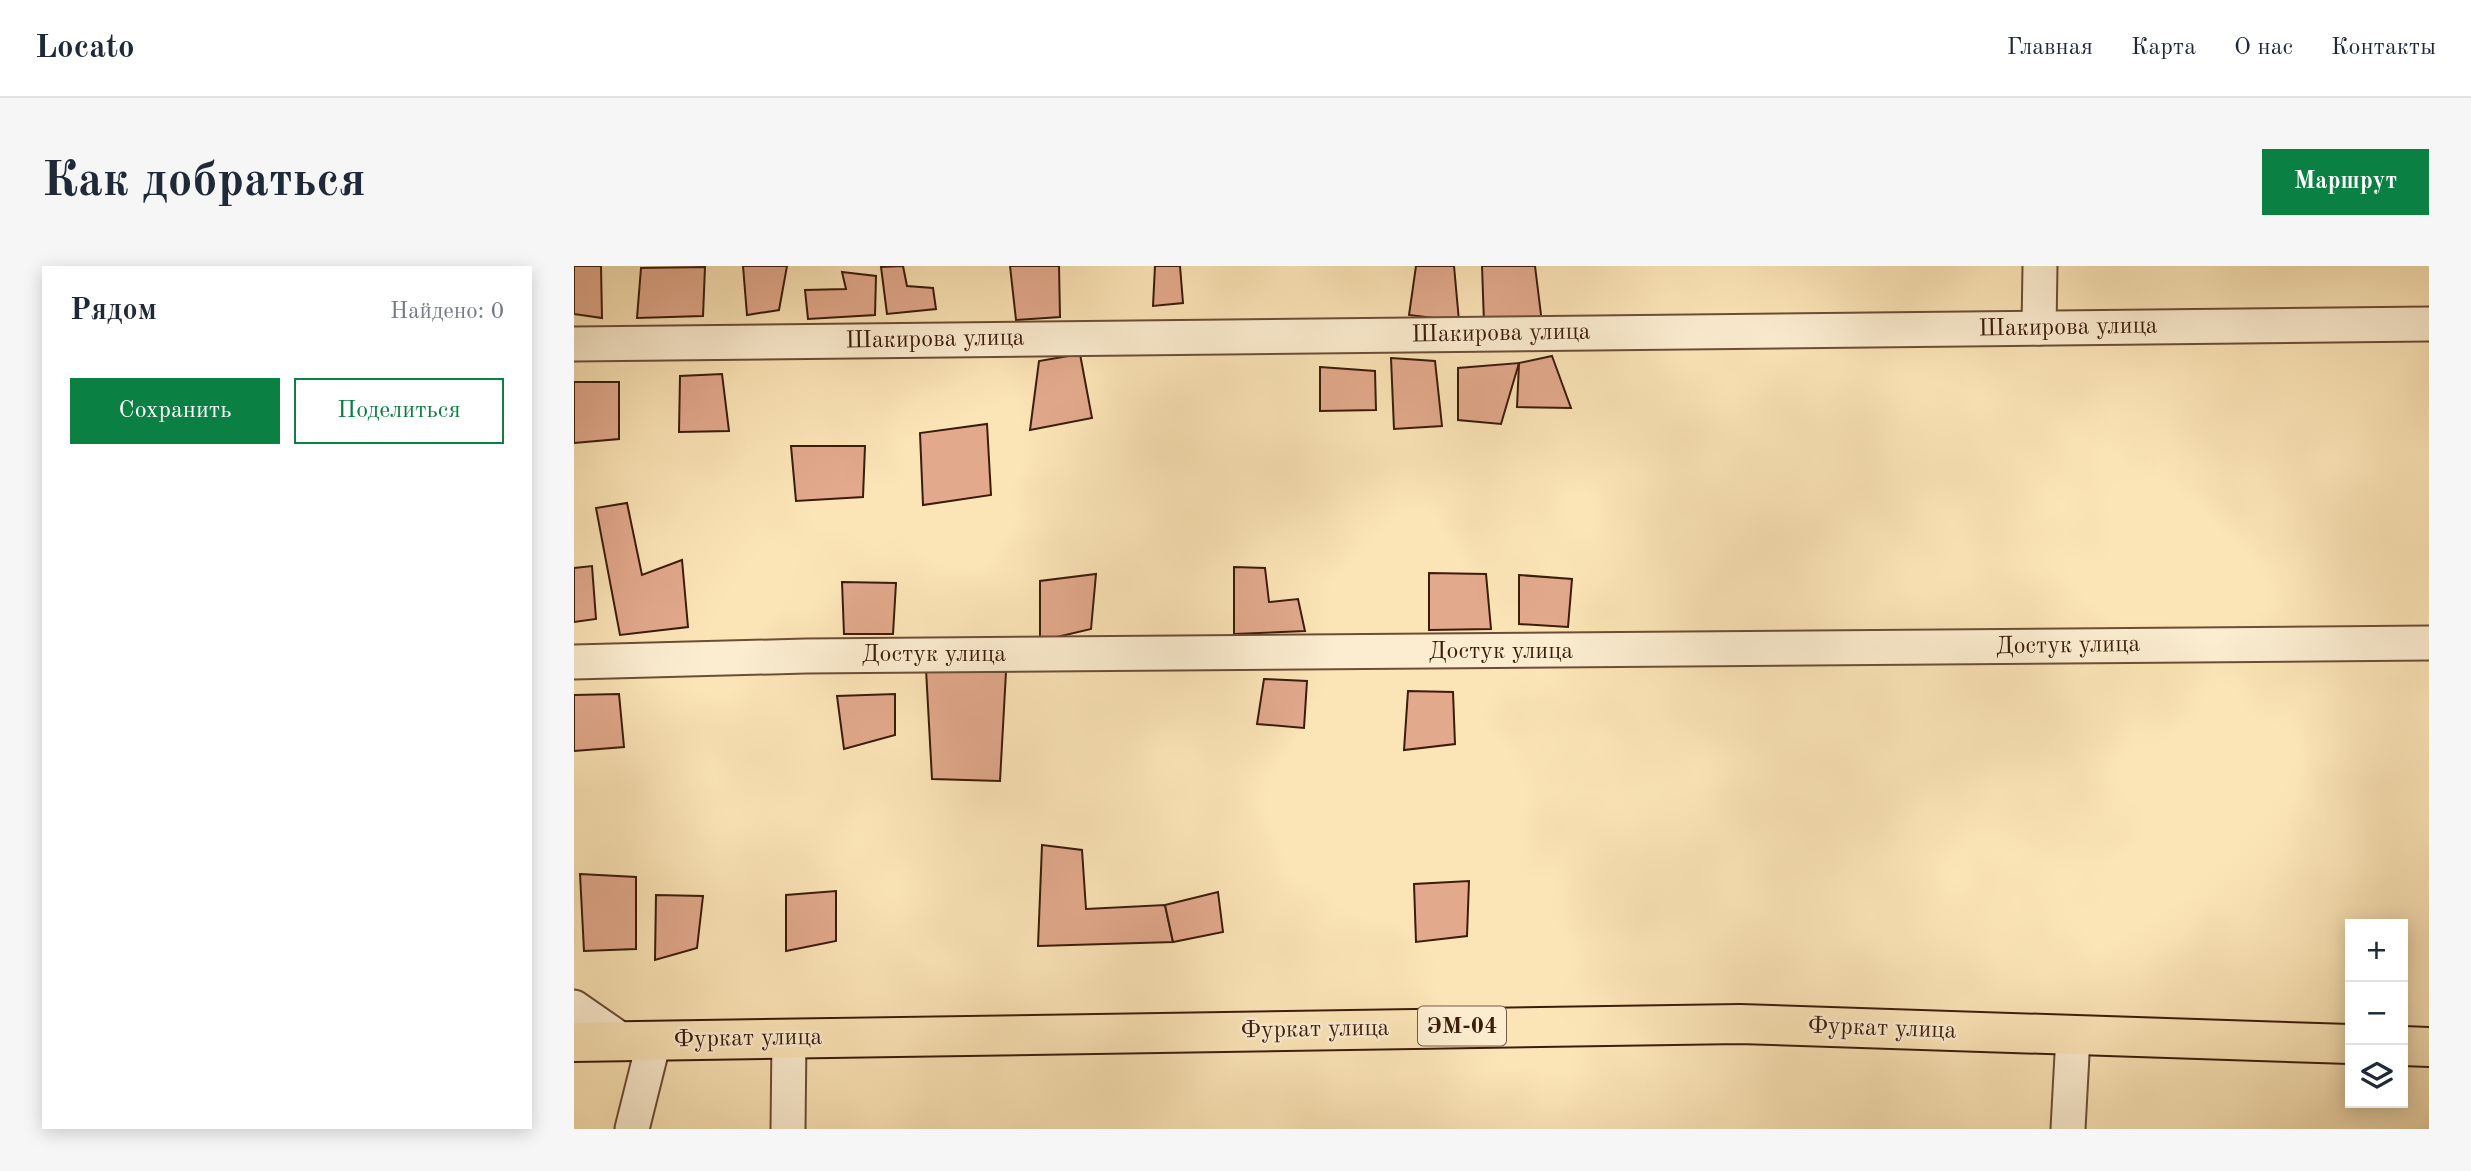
<!DOCTYPE html>
<html lang="ru">
<meta charset="utf-8">
<style>
:root{--surface:#fff;--page:#f6f6f7;--text:#1f2937;--muted:#747a83;--line:#e0e1e3;--accent:#0b8043}
body{margin:0;font-family:"Old Standard TT",serif;background:var(--page);color:var(--text)}
.controls{position:absolute;right:21px;bottom:21px;display:grid;overflow:hidden;border-radius:0px;box-shadow:0 4px 18px #0003}
.controls button{width:63px;height:63px;display:grid;place-items:center;padding:0;border:0;border-bottom:2px solid var(--line);background:var(--surface);color:var(--text);font:35px sans-serif}
.list{margin:0;padding:0;list-style:none}
h2{display:flex;justify-content:space-between;align-items:center;height:91px;margin:0;padding:0 28px;font-size:30px}
h2 small{font-size:23px;font-weight:400;color:var(--muted)}
.actions{display:flex;gap:14px;padding:21px 28px}
.actions a{flex:1;padding:16px 0;border:2px solid var(--accent);border-radius:0px;text-align:center;font-size:24px;color:var(--accent)}
.actions .main{background:var(--accent);color:#fff}
.icon{flex:none;width:38px;height:38px;fill:none;stroke:currentColor;stroke-width:2;stroke-linecap:round;stroke-linejoin:round}
.map{position:relative;flex:none;width:1855px;height:863px;overflow:hidden;border-radius:0px}
header{display:flex;align-items:center;gap:42px;box-sizing:border-box;height:98px;padding:0 35px;background:var(--surface);border-bottom:2px solid var(--line)}
header strong{font-size:33px}
nav{display:flex;gap:38px;margin-inline-start:auto;font-size:24px}
.intro{display:flex;align-items:center;justify-content:space-between;box-sizing:border-box;height:168px;padding:0 42px}
h1{margin:0;font-size:49px}
.button{padding:18px 32px;border-radius:0px;background:var(--accent);color:#fff;font-size:24px;font-weight:700}
main{display:flex;gap:42px;padding:0 42px}
aside{flex:1;background:var(--surface);border-radius:0px;box-shadow:0 4px 18px #0003}
.map>svg:first-child{display:block}
.building{fill:#e2a98c;stroke:#3c1c0b;stroke-width:2}
.lines{fill:none;stroke-linecap:round;stroke-linejoin:round}
.minor-casing{stroke:#6c4e36;stroke-width:37}
.trunk-casing{stroke:#3c1c0b;stroke-width:42}
.minor{stroke:#fcedd0;stroke-width:33}
.trunk{stroke:#fbe4b6;stroke-width:38}
.labels{text-anchor:middle;dominant-baseline:central;stroke-width:5;stroke-linejoin:round;paint-order:stroke}
.shield{fill:#fcedd0;stroke:#765b46;stroke-width:2}
.shield-label{font-size:23px;font-weight:bold;fill:#3c1c0b}
.street-label{font-size:24px;fill:#3c1c0b;stroke:#fcedd0}
</style>
<header>
<strong>Locato</strong>
<nav><a>Главная</a><a>Карта</a><a>О нас</a><a>Контакты</a></nav>
</header>
<div class="intro"><h1>Как добраться</h1><a class="button">Маршрут</a></div>
<main>
<aside>
<h2>Рядом<small>Найдено: 0</small></h2>
<ul class="list">
</ul>
<div class="actions"><a class="main">Сохранить</a><a>Поделиться</a></div>
</aside>
<div class="map">
<svg width="1855" height="863" viewBox="0 0 1855 863">
<rect width="100%" height="100%" fill="#fbe4b6"/>
<filter id="stains"><feTurbulence type="fractalNoise" baseFrequency=".00286" numOctaves="4"/><feColorMatrix values="0 0 0 0 .2 0 0 0 0 .09 0 0 0 0 .02 0 0 0 .5 -.17"/></filter>
<radialGradient id="worn" r=".72"><stop offset=".6" stop-color="#630" stop-opacity="0"/><stop offset="1" stop-color="#630" stop-opacity=".3"/></radialGradient>
<g class="building">
<polygon points="0,0 27,0 28,52 0,48"/>
<polygon points="169,0 213,0 205,44 173,49"/>
<polygon points="329,0 333,20 359,22 362,43 313,48 307,1"/>
<polygon points="436,0 485,0 486,51 442,54"/>
<polygon points="581,0 606,0 609,37 579,40"/>
<polygon points="842,0 880,0 885,55 835,49"/>
<polygon points="908,0 961,0 968,57 910,57"/>
<polygon points="131,1 129,50 63,52 67,2"/>
<polygon points="268,6 302,10 301,49 234,53 231,24 272,23"/>
<polygon points="506,88 518,152 456,164 465,95"/>
<polygon points="978,90 997,142 943,141 945,97"/>
<polygon points="817,92 861,95 868,160 820,163"/>
<polygon points="945,97 927,158 884,154 884,102"/>
<polygon points="746,101 801,105 802,144 746,145"/>
<polygon points="148,108 155,165 105,166 106,110"/>
<polygon points="0,116 45,116 45,173 0,177"/>
<polygon points="413,158 417,229 349,239 346,167"/>
<polygon points="217,180 291,180 289,231 222,235"/>
<polygon points="53,237 68,309 108,294 114,361 46,369 22,242"/>
<polygon points="18,300 22,353 0,356 0,302"/>
<polygon points="660,301 691,302 695,336 724,333 731,365 660,368"/>
<polygon points="855,307 912,308 917,363 855,364"/>
<polygon points="522,308 517,363 466,375 466,315"/>
<polygon points="945,309 998,313 994,361 945,358"/>
<polygon points="268,316 322,317 319,368 270,368"/>
<polygon points="352,403 432,406 426,515 358,513"/>
<polygon points="690,413 733,415 730,462 683,458"/>
<polygon points="834,425 879,426 881,478 830,484"/>
<polygon points="45,428 50,481 0,485 0,429"/>
<polygon points="321,428 321,469 270,483 263,430"/>
<polygon points="468,579 508,584 512,643 591,639 599,676 464,680"/>
<polygon points="6,608 62,611 62,683 10,685"/>
<polygon points="895,615 893,670 842,676 840,618"/>
<polygon points="262,625 262,675 212,685 212,629"/>
<polygon points="644,626 649,666 599,676 591,639"/>
<polygon points="82,629 129,630 123,682 81,694"/>
</g>
<g class="lines">
<g class="minor-casing">
<g id="minor">
<polyline points="1465,62 1466,0"/>
<polyline points="0,78 1855,58"/>
<polyline points="0,396 232,390 1855,377"/>
<polyline points="0,741 49,775"/>
<polyline points="58,863 80,775"/>
<polyline points="214,863 215,772"/>
<polyline points="1494,863 1499,770"/>
</g>
</g>
<g class="trunk-casing">
<g id="trunk">
<polyline points="0,776 1166,758 1776,778"/>
<polyline points="1829,780 1855,781"/>
</g>
</g>
<use href="#minor" class="minor"/>
<use href="#trunk" class="trunk"/>
</g>
<g class="labels">
<rect class="shield" x="844" y="740.5" width="88" height="39" rx="5"/>
<g class="shield-label">
<text x="888" y="760">ЭМ-04</text>
</g>
<g class="street-label">
<text transform="translate(1494 62) rotate(-1)">Шакирова улица</text>
<text transform="translate(927 68) rotate(-1)">Шакирова улица</text>
<text transform="translate(361 74) rotate(-1)">Шакирова улица</text>
<text transform="translate(1494 380) rotate(-1)">Достук улица</text>
<text x="927" y="386">Достук улица</text>
<text x="360" y="389">Достук улица</text>
<text transform="translate(1308 763) rotate(2)">Фуркат улица</text>
<text transform="translate(741 764) rotate(-1)">Фуркат улица</text>
<text transform="translate(174 773) rotate(-1)">Фуркат улица</text>
</g>
</g>
<rect width="100%" height="100%" filter="url(#stains)"/>
<rect width="100%" height="100%" fill="url(#worn)"/>
</svg>
<div class="controls">
<button>+</button>
<button>−</button>
<button><svg class="icon" aria-label="layers" viewBox="0 0 24 24"><path d="M12 4l9 5-9 5-9-5zM3 14l9 5 9-5"/></svg></button>
</div>
</div>
</main>
